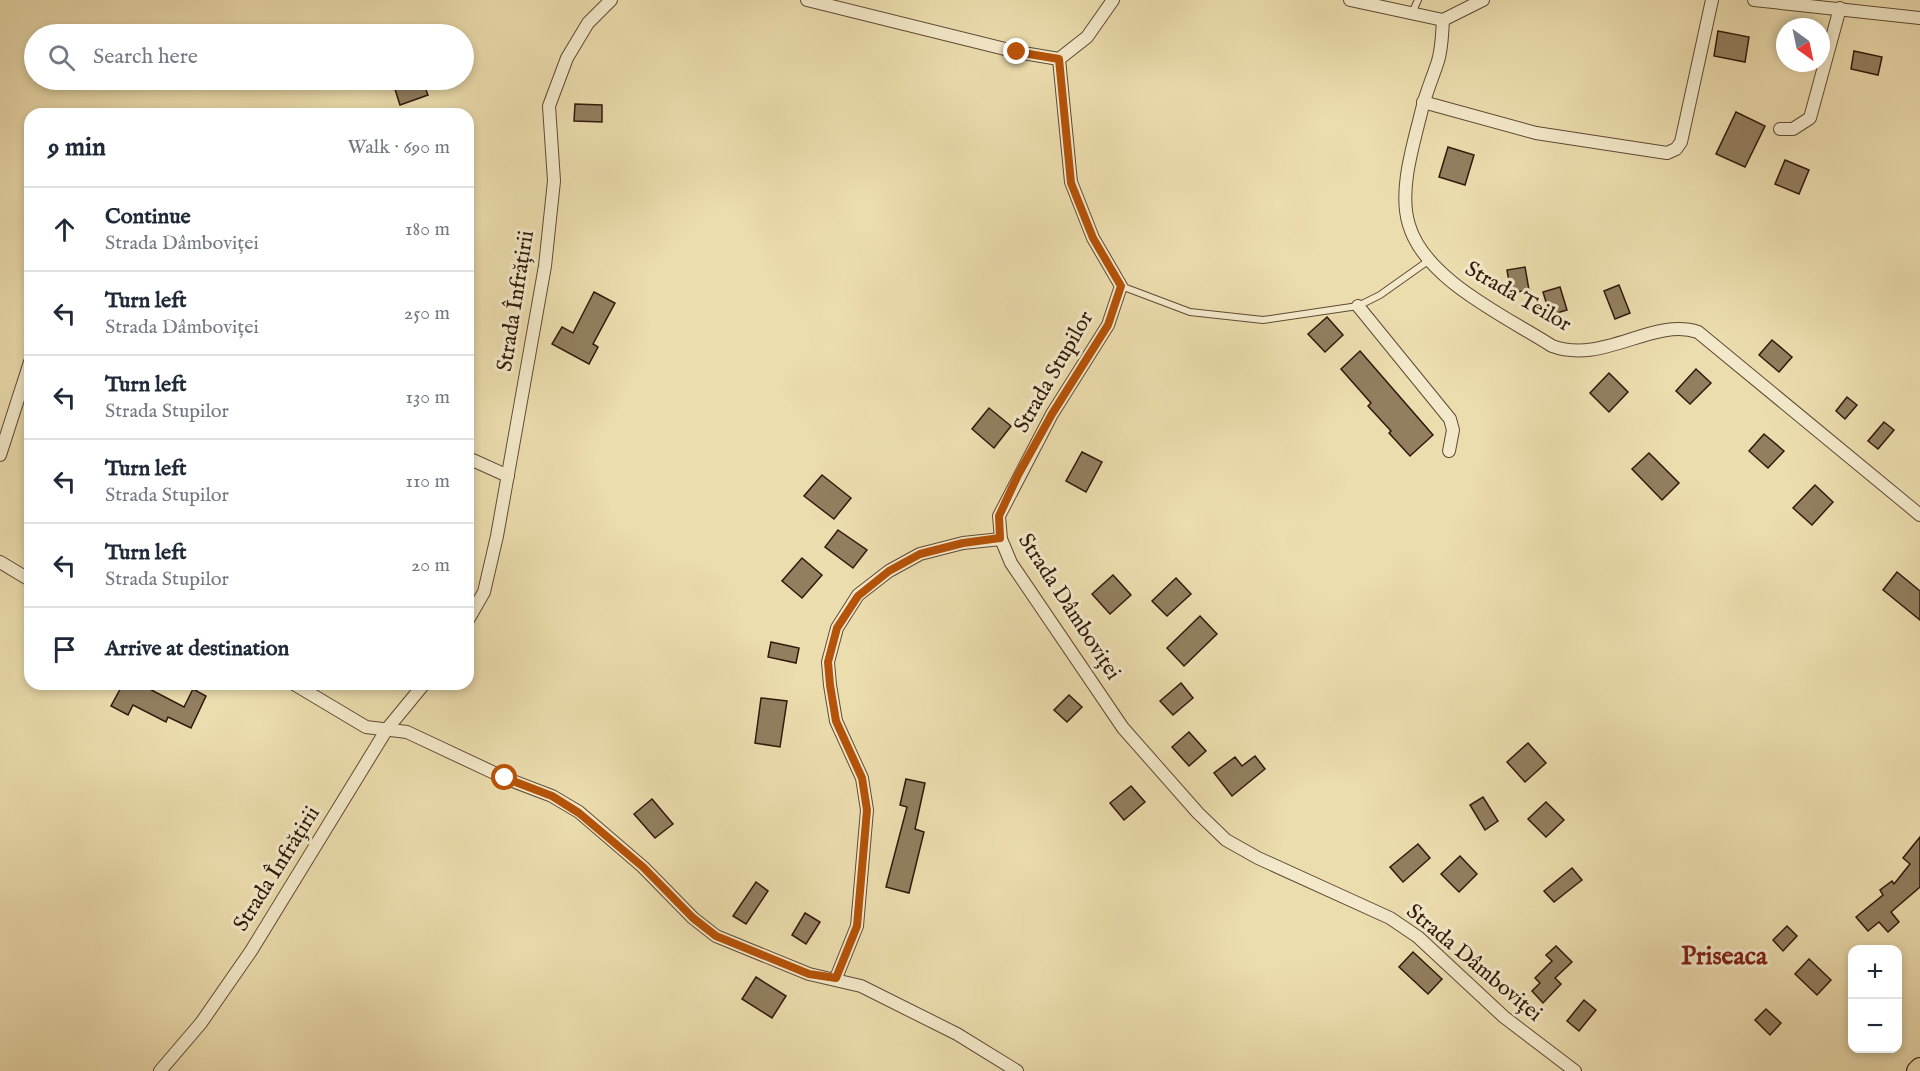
<!DOCTYPE html>
<meta charset="utf-8">
<style>
:root{--surface:#fff;--page:#f6f6f7;--text:#1f2937;--muted:#747a83;--line:#e0e1e3}
body{margin:0;font-family:"IM FELL English",serif;background:var(--page);color:var(--text)}
.controls{position:absolute;right:18px;bottom:18px;display:grid;overflow:hidden;border-radius:12px;box-shadow:0 3px 9px #0003}
.controls button{width:54px;height:54px;display:grid;place-items:center;padding:0;border:0;border-bottom:2px solid var(--line);background:var(--surface);color:var(--text);font:30px sans-serif}
.compass{position:absolute;left:1776px;top:18px;width:54px;height:54px;border-radius:50%;background:var(--surface);box-shadow:0 3px 9px #0003;rotate:147deg}
.stop{position:absolute;width:18px;height:18px;margin:-14px;border:4px solid #b45309;border-radius:50%;background:#fff}
.stop.end{background:#b45309;border-color:#fff;box-shadow:0 2px 6px #0008}
.list{margin:0;padding:0;list-style:none}
h2{display:flex;justify-content:space-between;align-items:center;height:78px;margin:0;padding:0 24px;font-size:26px}
h2 small{font-size:20px;font-weight:400;color:var(--muted)}
.list li{display:grid;grid-template-columns:39px 1fr auto;gap:18px;align-items:center;box-sizing:border-box;height:84px;padding:0 24px;border-top:2px solid var(--line)}
.list b{display:block;font-size:22px;white-space:nowrap}
.list p{margin:0;font-size:20px;white-space:nowrap;color:var(--muted)}
.list em{font-size:20px;font-style:normal;color:var(--muted)}
.icon{flex:none;width:33px;height:33px;fill:none;stroke:currentColor;stroke-width:2;stroke-linecap:round;stroke-linejoin:round}
.map{position:relative;flex:none;width:1920px;height:1071px;overflow:hidden}
.search{position:absolute;background:var(--surface);box-shadow:0 3px 9px #0003;left:24px;top:24px;width:450px;height:66px;display:flex;align-items:center;gap:15px;box-sizing:border-box;padding:0 21px;border-radius:33px;color:var(--muted);font-size:22px}
.panel{position:absolute;background:var(--surface);box-shadow:0 3px 9px #0003;left:24px;top:108px;width:450px;height:582px;border-radius:18px}
.map>svg:first-child{display:block}
.building{fill:#927f60;stroke:#30190b;stroke-width:1.5}
.lines{fill:none;stroke-linecap:round;stroke-linejoin:round}
.lane-casing{stroke:#5f4a34;stroke-width:8}
.street-casing{stroke:#5f4a34;stroke-width:14}
.primary-casing{stroke:#30190b;stroke-width:22}
.lane{stroke:#f3e9ca;stroke-width:6}
.street{stroke:#f3e9ca;stroke-width:12}
.primary{stroke:#ecddae;stroke-width:20}
.route{stroke:#b45309;stroke-width:8}
.labels{text-anchor:middle;dominant-baseline:central;stroke-width:6;stroke-linejoin:round;paint-order:stroke}
.street-label{font-size:22px;fill:#30190b;stroke:#f3e9ca}
.quarter-label{font-size:26px;font-weight:bold;fill:#7a1f14;stroke:#f3e9ca}
</style>
<div class="map">
<svg width="1920" height="1071" viewBox="0 0 1920 1071">
<rect width="100%" height="100%" fill="#ecddae"/>
<filter id="stains"><feTurbulence type="fractalNoise" baseFrequency=".00333" numOctaves="4"/><feColorMatrix values="0 0 0 0 .2 0 0 0 0 .09 0 0 0 0 .02 0 0 0 .5 -.17"/></filter>
<radialGradient id="worn" r=".72"><stop offset=".6" stop-color="#630" stop-opacity="0"/><stop offset="1" stop-color="#630" stop-opacity=".3"/></radialGradient>
<g class="building">
<polygon points="1718,31 1749,37 1745,62 1714,56"/>
<polygon points="1854,51 1882,57 1878,75 1851,69"/>
<polygon points="403,80 422,80 428,95 400,105 393,83"/>
<polygon points="575,104 602,105 602,122 574,121"/>
<polygon points="1736,112 1765,126 1745,167 1716,154"/>
<polygon points="1448,147 1474,155 1465,185 1439,177"/>
<polygon points="1785,160 1809,170 1799,194 1775,184"/>
<polygon points="1525,267 1529,290 1511,293 1507,270"/>
<polygon points="1619,285 1630,313 1615,319 1604,291"/>
<polygon points="1560,287 1567,310 1550,315 1543,292"/>
<polygon points="594,292 615,303 593,344 598,347 589,364 552,344 562,327 573,333"/>
<polygon points="1327,317 1343,335 1325,352 1308,334"/>
<polygon points="1772,340 1792,357 1779,372 1759,355"/>
<polygon points="1360,351 1433,435 1410,456 1389,433 1391,431 1368,406 1371,403 1341,369"/>
<polygon points="1696,369 1711,383 1690,404 1676,391"/>
<polygon points="1609,373 1628,392 1609,412 1590,393"/>
<polygon points="1847,397 1857,405 1845,419 1836,411"/>
<polygon points="989,408 1011,426 994,448 972,429"/>
<polygon points="1884,422 1894,430 1878,449 1868,441"/>
<polygon points="1764,434 1784,451 1768,468 1749,451"/>
<polygon points="1082,452 1102,462 1086,492 1066,481"/>
<polygon points="1649,453 1679,483 1662,500 1632,469"/>
<polygon points="822,475 851,498 834,519 804,496"/>
<polygon points="1815,485 1833,502 1812,525 1793,508"/>
<polygon points="838,530 867,550 853,568 825,547"/>
<polygon points="802,558 822,575 802,598 782,581"/>
<polygon points="1897,572 1920,591 1920,620 1883,590"/>
<polygon points="1113,575 1131,595 1110,614 1092,594"/>
<polygon points="1176,578 1191,594 1167,616 1152,601"/>
<polygon points="1200,616 1217,634 1184,666 1167,648"/>
<polygon points="771,642 799,648 796,663 768,657"/>
<polygon points="1181,683 1193,698 1173,715 1160,701"/>
<polygon points="123,684 140,684 184,707 193,689 206,696 191,728 168,717 166,722 133,705 128,715 111,706"/>
<polygon points="1069,695 1082,707 1067,722 1054,710"/>
<polygon points="761,698 787,701 780,747 755,743"/>
<polygon points="1189,732 1206,751 1189,766 1172,747"/>
<polygon points="1528,743 1546,763 1525,782 1507,762"/>
<polygon points="1255,756 1265,769 1232,796 1214,773 1235,757 1242,766"/>
<polygon points="906,779 925,783 915,829 924,832 909,893 886,887 907,807 900,805"/>
<polygon points="1131,786 1145,802 1124,820 1110,803"/>
<polygon points="1483,797 1498,821 1485,830 1470,805"/>
<polygon points="652,799 673,824 655,838 634,814"/>
<polygon points="1546,802 1564,820 1546,837 1528,819"/>
<polygon points="1920,837 1920,887 1891,912 1899,922 1888,932 1879,922 1868,931 1856,917 1883,895 1880,890 1892,881 1894,884 1910,864 1903,858"/>
<polygon points="1418,844 1430,858 1403,882 1390,867"/>
<polygon points="1460,856 1477,874 1459,892 1441,874"/>
<polygon points="1572,868 1582,880 1554,902 1544,891"/>
<polygon points="756,882 768,891 746,924 733,916"/>
<polygon points="805,913 820,922 806,944 792,935"/>
<polygon points="1787,926 1797,936 1783,951 1773,940"/>
<polygon points="1556,946 1572,962 1555,978 1561,984 1543,1003 1532,991 1540,983 1535,978 1552,961 1546,955"/>
<polygon points="1413,952 1442,979 1428,994 1399,967"/>
<polygon points="1809,959 1831,980 1817,995 1795,974"/>
<polygon points="756,977 786,996 772,1018 742,999"/>
<polygon points="1584,1000 1596,1010 1579,1031 1567,1021"/>
<polygon points="1766,1009 1781,1023 1770,1035 1755,1020"/>
</g>
<g class="lines">
<g class="lane-casing">
<g id="lane">
<polyline points="1412,13 1418,0"/>
<polyline points="1121,286 1190,312 1263,320 1358,306 1380,295 1428,261"/>
</g>
</g>
<g class="street-casing">
<g id="street">
<polyline points="807,0 1017,52 1059,59"/>
<polyline points="1350,0 1443,20 1483,0"/>
<polyline points="1754,0 1920,18"/>
<path d="M1443 20C1442 34 1442 48 1438 61 1433 77 1426 92 1422 109 1414 143 1398 190 1409 225 1425 280 1507 317 1552 346 1603 365 1653 317 1698 332L1920 515"/>
<polyline points="1059,59 1071,182 1093,238 1121,286 1108,325 1052,414 999,516 1001,539 1011,563 1123,728 1198,813 1226,840 1258,858 1390,918 1418,937 1504,1017 1575,1071"/>
<polyline points="1059,59 1087,37 1113,0"/>
<polyline points="1423,102 1536,133 1667,153 1676,149 1681,142 1712,0"/>
<polyline points="1780,129 1793,129 1810,118 1840,8"/>
<polyline points="1358,306 1450,419 1453,430 1449,451"/>
<polyline points="0,455 30,362"/>
<polyline points="468,458 508,476"/>
<polyline points="0,562 30,580"/>
<polyline points="468,620 484,592 497,536 545,266 554,181 549,106 567,58 588,23 611,0"/>
<polyline points="294,684 366,727 407,732 505,778 552,796 579,812 643,867 693,918 716,936 809,974 861,986 957,1034 1017,1071"/>
<polyline points="836,978 857,926 867,810 862,778 836,721 830,685 828,662 837,628 858,595 889,571 920,554 963,543 1001,539"/>
<polyline points="160,1071 201,1023 251,951 387,729 424,684"/>
</g>
</g>
<g class="primary-casing">
<polyline id="primary" points="1917,1071 1920,1068"/>
</g>
<use href="#lane" class="lane"/>
<use href="#street" class="street"/>
<use href="#primary" class="primary"/>
</g>
<g class="lines">
<polyline class="route" points="505,778 552,796 579,813 643,867 693,918 716,936 809,974 836,978 857,926 867,810 862,778 836,721 830,685 828,662 837,628 858,596 889,571 920,554 963,543 1000,538 999,516 1018,475 1052,414 1108,325 1121,286 1093,238 1071,183 1059,59 1017,52"/>
</g>
<g class="labels">
<g class="street-label">
<text transform="translate(1518 297) rotate(30)">Strada Teilor</text>
<text transform="translate(516 301) rotate(-81)">Strada Înfrățirii</text>
<text transform="translate(1054 372) rotate(-60)">Strada Stupilor</text>
<text transform="translate(1069 607) rotate(57)">Strada Dâmboviței</text>
<text transform="translate(277 869) rotate(-58)">Strada Înfrățirii</text>
<text transform="translate(1474 963) rotate(40)">Strada Dâmboviței</text>
</g>
<g class="quarter-label">
<text x="1724" y="956">Priseaca</text>
</g>
</g>
<rect width="100%" height="100%" filter="url(#stains)"/>
<rect width="100%" height="100%" fill="url(#worn)"/>
</svg>
<div class="controls">
<button>+</button>
<button>−</button>
</div>
<svg class="compass" viewBox="-18 -18 36 36"><path d="M0-13l5 13h-10z" fill="#e53935"/><path d="M0 13l5-13h-10z" fill="#747a83"/></svg>
<div class="stop" style="left:505px;top:778px"></div>
<div class="stop end" style="left:1017px;top:52px"></div>
<div class="search"><svg class="icon" aria-label="search" viewBox="0 0 24 24"><circle cx="10" cy="10" r="6"/><path d="M15 15l6 6"/></svg>Search here</div>
<section class="panel">
<h2>9 min<small>Walk · 690 m</small></h2>
<ul class="list">
<li><svg class="icon" aria-label="ahead" viewBox="0 0 24 24"><path d="M12 20V5M6 11l6-6 6 6"/></svg><div><b>Continue</b><p>Strada Dâmboviței</p></div><em>180 m</em></li>
<li><svg class="icon" aria-label="left" viewBox="0 0 24 24"><path d="M17 20v-9H6M10 6l-5 5 5 5"/></svg><div><b>Turn left</b><p>Strada Dâmboviței</p></div><em>250 m</em></li>
<li><svg class="icon" aria-label="left" viewBox="0 0 24 24"><path d="M17 20v-9H6M10 6l-5 5 5 5"/></svg><div><b>Turn left</b><p>Strada Stupilor</p></div><em>130 m</em></li>
<li><svg class="icon" aria-label="left" viewBox="0 0 24 24"><path d="M17 20v-9H6M10 6l-5 5 5 5"/></svg><div><b>Turn left</b><p>Strada Stupilor</p></div><em>110 m</em></li>
<li><svg class="icon" aria-label="left" viewBox="0 0 24 24"><path d="M17 20v-9H6M10 6l-5 5 5 5"/></svg><div><b>Turn left</b><p>Strada Stupilor</p></div><em>20 m</em></li>
<li><svg class="icon" aria-label="arrive" viewBox="0 0 24 24"><path d="M6 21V4h12l-3 4 3 4H6"/></svg><div><b>Arrive at destination</b></div></li>
</ul>
</section>
</div>
